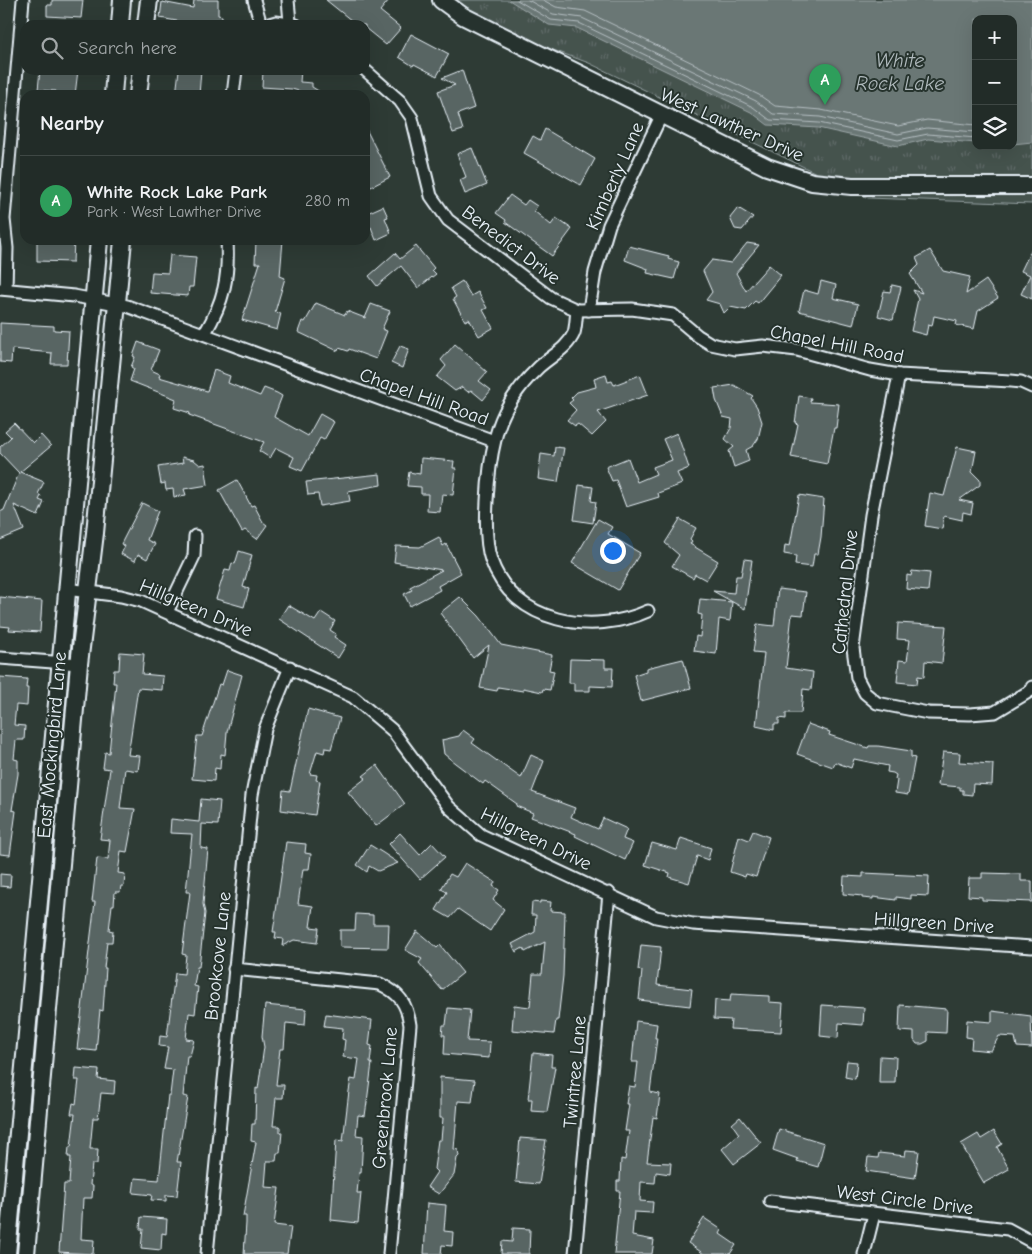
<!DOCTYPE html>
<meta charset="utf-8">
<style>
:root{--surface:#222c28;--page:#2e3834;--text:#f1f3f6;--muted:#a2a7a8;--line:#3f4845;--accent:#95b2f1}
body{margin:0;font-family:"Comic Neue",sans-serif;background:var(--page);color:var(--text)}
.controls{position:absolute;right:15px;top:15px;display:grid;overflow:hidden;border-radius:10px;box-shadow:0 5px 20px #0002}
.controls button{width:45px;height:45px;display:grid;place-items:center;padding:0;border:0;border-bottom:1px solid var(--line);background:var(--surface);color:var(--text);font:25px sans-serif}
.you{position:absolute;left:612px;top:550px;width:18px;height:18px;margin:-12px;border:4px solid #fff;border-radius:50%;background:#1a73e8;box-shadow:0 0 0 8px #1a73e833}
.badge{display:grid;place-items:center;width:32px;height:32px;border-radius:50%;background:var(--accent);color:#fff;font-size:16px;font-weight:700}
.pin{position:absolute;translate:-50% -41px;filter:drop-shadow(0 1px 2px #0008)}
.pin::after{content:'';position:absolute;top:26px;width:18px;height:15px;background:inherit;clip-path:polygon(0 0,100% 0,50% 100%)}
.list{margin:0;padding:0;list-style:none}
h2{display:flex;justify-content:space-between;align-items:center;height:65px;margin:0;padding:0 20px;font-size:21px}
h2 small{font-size:16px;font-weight:400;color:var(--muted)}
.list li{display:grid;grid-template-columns:32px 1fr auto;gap:15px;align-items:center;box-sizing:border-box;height:90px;padding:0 20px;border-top:1px solid var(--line)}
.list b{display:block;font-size:19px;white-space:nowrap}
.list p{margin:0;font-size:16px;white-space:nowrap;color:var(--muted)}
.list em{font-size:16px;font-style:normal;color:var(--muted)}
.icon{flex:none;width:28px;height:28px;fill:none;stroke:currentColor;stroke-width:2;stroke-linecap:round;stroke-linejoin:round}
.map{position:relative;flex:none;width:1032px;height:1254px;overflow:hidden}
.search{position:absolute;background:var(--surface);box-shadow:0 5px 20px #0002;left:20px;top:20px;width:350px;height:55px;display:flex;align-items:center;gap:12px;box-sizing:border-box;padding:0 18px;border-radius:15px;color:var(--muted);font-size:19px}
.panel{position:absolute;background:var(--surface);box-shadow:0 5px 20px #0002;left:20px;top:90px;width:350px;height:155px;border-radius:15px}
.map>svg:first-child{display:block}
.park{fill:url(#park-tufts);stroke:#96a2a3;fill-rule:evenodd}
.water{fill:#6b7775;stroke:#9da8a9}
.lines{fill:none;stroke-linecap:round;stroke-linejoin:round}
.shore{stroke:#b6c0c4;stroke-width:1}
.building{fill:#596563;stroke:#e8f1f8}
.street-casing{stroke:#e8f1f8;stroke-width:15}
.secondary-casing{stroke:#e8f1f8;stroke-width:20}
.street{stroke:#26332d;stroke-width:11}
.secondary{stroke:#26332d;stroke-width:16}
.labels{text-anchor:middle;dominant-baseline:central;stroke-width:4;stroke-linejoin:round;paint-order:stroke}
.street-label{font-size:19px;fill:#e8f1f8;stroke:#26332d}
.water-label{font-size:20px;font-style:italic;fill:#b0babd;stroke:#26332d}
</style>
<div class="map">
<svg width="1032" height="1254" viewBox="0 0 1032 1254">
<defs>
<pattern id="park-tufts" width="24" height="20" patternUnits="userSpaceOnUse" patternTransform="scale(1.25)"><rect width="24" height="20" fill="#45524e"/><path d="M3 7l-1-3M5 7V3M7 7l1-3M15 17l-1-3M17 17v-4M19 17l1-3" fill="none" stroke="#606b68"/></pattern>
</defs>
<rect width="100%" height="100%" fill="#2e3b35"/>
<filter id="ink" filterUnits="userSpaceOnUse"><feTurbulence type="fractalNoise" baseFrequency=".02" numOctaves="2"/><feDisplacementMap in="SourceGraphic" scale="10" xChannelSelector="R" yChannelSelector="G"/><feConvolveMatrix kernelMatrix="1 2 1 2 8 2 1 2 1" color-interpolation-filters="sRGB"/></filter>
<g filter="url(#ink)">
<path class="park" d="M455 0H1032V204L868 198 589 63 501 31ZM976 19H1013V146H976Z"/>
<polygon class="water" points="509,0 1032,0 1032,142 1013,144 1013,19 976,19 976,143 928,139 898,146 818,128 768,125 751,112 577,28 549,25"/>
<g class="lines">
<g class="shore">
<polyline points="517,0 551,20 579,23 753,107 770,120 819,123 898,140 928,134 976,138"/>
<polyline points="528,0 553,14 582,18 756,101 773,114 820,117 898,134 927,128 976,132"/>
<polyline points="543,0 556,7 585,11 759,95 775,106 821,110 898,126 927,120 976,125"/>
</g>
</g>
<g class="building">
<polygon points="52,0 83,0 81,18 47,16 47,5 52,5"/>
<polygon points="194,0 218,0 218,15 222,16 222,25 188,25 188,23 160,18 162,2 193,8"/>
<polygon points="326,0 389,0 380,11 401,28 386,45 365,28 365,25 357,25"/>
<polygon points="411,34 449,54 437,76 414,64 413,66 399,57"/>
<polygon points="40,70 78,70 75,95 56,95 56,91 38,90"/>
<polygon points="179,70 201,70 199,95 176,95"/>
<polygon points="301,70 300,82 312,83 312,87 325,95 302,95 302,92 292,89 262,87 263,71"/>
<polygon points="462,70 474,108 458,114 463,130 453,133 438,91 455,85 442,78"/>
<polygon points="365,127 390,177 365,190"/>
<polygon points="545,129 595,159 581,185 524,153 533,136 540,140"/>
<polygon points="472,148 487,185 465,194 460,180 466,177 457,154"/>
<polygon points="510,195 524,205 528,200 537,206 534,211 551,225 556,218 572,229 552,256 505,222 506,220 496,213"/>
<polygon points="383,206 388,217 385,218 391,233 376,240 371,227 365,229 365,214"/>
<polygon points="738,208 753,217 742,230 735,229 730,218"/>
<polygon points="56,240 74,240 73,262 37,261 37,241"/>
<polygon points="256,240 283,240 280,276 285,278 275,312 281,313 277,330 242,320 260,263 255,263"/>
<polygon points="747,243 759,245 736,273 746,291 769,265 781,275 758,303 755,301 746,310 730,307 724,313 720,304 706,300 712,292 703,271 712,260 731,263"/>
<polygon points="416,246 434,268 432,270 436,274 418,288 401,266 377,286 369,276 395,253 400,259"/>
<polygon points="629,246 669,256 668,259 679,262 674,279 647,273 648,269 625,260"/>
<polygon points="1032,248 1032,299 1021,294 1030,275 1021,271"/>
<polygon points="930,250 943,271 970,277 966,294 986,280 998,298 978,311 974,329 956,325 957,321 934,316 932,326 928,325 926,335 911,331 918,299 913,290 922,293 910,274 919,265 916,258"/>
<polygon points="170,255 196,257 193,287 189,287 188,296 150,293 152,272 168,273"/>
<polygon points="462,281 471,296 478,292 487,308 483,310 493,328 479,336 469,319 465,321 453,299 456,297 451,288"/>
<polygon points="821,281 836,285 833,298 858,304 853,325 799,311 804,290 818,294"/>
<polygon points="892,285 901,287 893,320 878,316 884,291 890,292"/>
<polygon points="316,303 345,315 347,311 365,318 371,304 390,311 382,329 387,331 376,359 349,349 348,351 339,348 338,351 298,332 302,321 305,322"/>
<polygon points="0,323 54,326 54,330 69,331 67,364 51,364 52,353 12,349 11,363 0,362"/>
<polygon points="138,342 159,350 151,370 160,374 159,377 207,391 214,370 230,376 228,383 260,396 264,388 277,393 282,396 274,417 308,436 320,414 334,422 324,440 320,438 302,471 290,466 294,457 276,448 270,458 259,451 264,442 189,415 190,413 174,408 176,399 130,381 134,369 131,367 135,357 133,356"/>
<polygon points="455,344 487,372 479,381 491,390 483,400 471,390 468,392 462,387 455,391 437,377 446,366 441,360"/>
<polygon points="400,346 409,349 402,368 391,363"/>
<polygon points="606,374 608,382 612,381 614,385 640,375 648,395 598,412 606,422 592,436 578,424 575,426 567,420 576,410 569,403 573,400 571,398 577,392 596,387 594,378"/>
<polygon points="734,385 753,396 751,398 757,407 762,422 758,439 753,446 746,450 749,461 734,467 729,451 734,447 725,439 731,428 732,419 723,417 716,400 714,388"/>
<polygon points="799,396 811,398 810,402 839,404 836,428 834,428 827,464 791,457 798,424 795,423"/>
<polygon points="14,423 33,443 41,435 51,446 20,472 44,482 38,494 41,496 39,500 44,502 38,516 14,505 24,530 0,540 0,512 4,510 19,473 0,453 0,447 11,437 5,431"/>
<polygon points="677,433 689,468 677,473 682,484 658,493 659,497 626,507 616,480 612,481 606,467 628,458 637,482 656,474 653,467 672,460 663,439"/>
<polygon points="555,447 564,448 558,482 538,479 541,454 554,456"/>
<polygon points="957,447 976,451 972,472 980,480 980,485 959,500 973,503 971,514 963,512 962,520 944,516 942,529 925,526 930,493 944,496"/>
<polygon points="182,457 194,460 200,465 205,464 208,485 184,489 186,495 174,497 173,489 166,490 165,483 161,484 158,467 183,463"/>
<polygon points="421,458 454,461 453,468 456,468 453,495 442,494 440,512 427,511 428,494 421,494 421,487 407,486 409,472 420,474"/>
<polygon points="380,474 381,485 348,491 350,501 320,506 318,494 308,495 306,482"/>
<polygon points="237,480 251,506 254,505 263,522 267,525 257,539 245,530 242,532 219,490"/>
<polygon points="579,485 593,487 591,501 596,502 593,523 574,520"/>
<polygon points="799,495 824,499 821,537 818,554 814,554 812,567 795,565 796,556 784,554 785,545 790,546"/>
<polygon points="142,503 158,511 147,540 155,544 147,559 138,554 135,561 121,554 125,546 121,544"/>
<polygon points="598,519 612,527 608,534 640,553 618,590 572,563"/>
<polygon points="680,519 696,528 690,539 692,541 690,544 718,561 706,580 695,574 693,578 672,566 679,555 665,543"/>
<polygon points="439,537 443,546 446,544 461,573 438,586 440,590 410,606 404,594 412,590 410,587 442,570 394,562 396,546 420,547"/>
<polygon points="239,551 252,555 243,587 249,589 244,607 216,599 225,570 230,571 232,563 235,564"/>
<polygon points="744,559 752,560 745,609 713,591 734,593 736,576 741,576"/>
<polygon points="912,571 930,573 928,591 906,589 907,575 911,576"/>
<polygon points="778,589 806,592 803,615 792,614 786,668 813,672 811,690 803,689 801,713 786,713 786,719 779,718 779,724 774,724 774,730 756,726 764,653 753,652 757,624 774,626"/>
<polygon points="0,597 42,601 40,632 9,630 10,627 0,626"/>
<polygon points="460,597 479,616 501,645 552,655 549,670 554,671 550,690 543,689 542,692 523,688 523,691 498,687 497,691 480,688 489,645 473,658 440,613"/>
<polygon points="700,599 732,602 730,621 719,619 716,654 694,651 696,636 700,637 702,615 698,614"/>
<polygon points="288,605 315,621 321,612 335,621 330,630 336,634 334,637 346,645 338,658 279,619"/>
<polygon points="898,623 946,626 942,663 925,661 924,677 918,676 917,684 897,682 899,660 907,661 910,640 897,639"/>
<polygon points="120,652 144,654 142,674 163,676 162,690 138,688 128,755 140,756 138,771 125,769 120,808 135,809 127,852 121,851 118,873 125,874 124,886 121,886 120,892 115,892 114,905 112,905 109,930 113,931 112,942 107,942 104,968 106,968 103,1011 100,1010 96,1051 77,1049 95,902 92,902 97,858 108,859 110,840 100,839 110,769 103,768 105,752 109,753 116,683 113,683 114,670 119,670"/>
<polygon points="570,659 605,660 605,668 613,668 612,687 590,686 590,691 574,691 574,683 569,683"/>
<polygon points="683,659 691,688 641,701 634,675 646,671 646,668"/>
<polygon points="227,670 242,675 227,732 225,755 221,754 220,769 215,768 214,781 192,779 197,736 202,736 219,684 222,685"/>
<polygon points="0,677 27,679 26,688 28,688 27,706 16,705 14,725 25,726 24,740 16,740 14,759 18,760 18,774 12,810 16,811 10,855 0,854"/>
<polygon points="308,709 340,718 331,749 325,748 324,753 317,751 310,774 317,775 316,780 320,781 315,815 281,810 283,790 290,791"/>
<polygon points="808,724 830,732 829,735 868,748 869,746 878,746 911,751 911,757 915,758 908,795 895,793 897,780 895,779 896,775 893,773 887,772 888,766 854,759 851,768 835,762 833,767 797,754"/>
<polygon points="463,730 475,739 472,743 521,778 531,755 544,761 532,792 575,808 571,817 598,829 603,818 627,829 623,839 633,843 625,860 575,836 576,834 531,817 533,813 516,806 517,804 485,781 483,784 455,763 444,754 442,740 459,736"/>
<polygon points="943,752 960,753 959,762 993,764 992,785 973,784 972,795 963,794 963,790 960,790 960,787 938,785"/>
<polygon points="377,765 405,804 376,826 348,792 366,778 363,776"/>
<polygon points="201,799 220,801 218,825 202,824 201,848 208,849 203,904 205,913 199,967 197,967 194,986 198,987 195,1014 189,1013 186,1039 194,1040 190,1056 187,1056 183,1096 188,1097 177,1162 181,1162 177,1196 166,1195 166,1201 151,1200 152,1195 133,1193 135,1178 159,1180 168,1095 170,1095 173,1070 164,1069 168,1047 159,1046 160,1036 167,1037 175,973 184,974 186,955 182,954 190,892 186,892 192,834 170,833 171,819 199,822"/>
<polygon points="753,831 769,837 756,877 746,874 745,877 730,872 739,836 749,840"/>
<polygon points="400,833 420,855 432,843 445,857 420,879 389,844"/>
<polygon points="681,838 711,848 708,860 697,856 689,883 669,877 670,873 645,865 652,843 677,850"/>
<polygon points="286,842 306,844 305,853 311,854 309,869 303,869 298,904 313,906 310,927 319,928 317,943 294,940 282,946 283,939 275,938 276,932 273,932"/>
<polygon points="370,845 383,853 398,863 378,871 369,866 367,872 357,865"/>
<polygon points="465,863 495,882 493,886 499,890 493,900 504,909 490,931 458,909 450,918 436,910 447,892 441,889 450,874 456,877"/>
<polygon points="863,873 929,876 928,896 911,895 911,899 896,897 896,900 873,897 873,899 862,898 862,896 843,894 844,876 863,877"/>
<polygon points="982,873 1021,874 1021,881 1032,881 1032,902 982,900 982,897 968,896 969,878 982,878"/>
<polygon points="0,874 11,875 10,887 0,886"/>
<polygon points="540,901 551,902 550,911 565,912 563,976 558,1020 556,1020 554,1034 512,1030 514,1005 530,1007 533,974 542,974 545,942 525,952 523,948 516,952 512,944 535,932 536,915 531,915 532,902 540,903"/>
<polygon points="356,914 373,915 373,924 389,924 388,948 340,947 340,930 355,930"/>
<polygon points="417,931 437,948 440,945 463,973 442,990 419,963 422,959 405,950"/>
<polygon points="641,945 661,947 657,985 692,989 690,1006 639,1000 642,971 638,970"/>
<polygon points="731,994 769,996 769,1002 783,1003 781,1032 730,1029 731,1020 714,1019 715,1000 730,1001"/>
<polygon points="265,1005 306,1009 305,1025 286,1023 284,1049 280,1049 276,1085 284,1085 283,1098 276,1098 273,1126 280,1126 280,1132 282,1132 280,1153 277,1153 276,1161 267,1161 265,1187 279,1188 274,1225 291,1227 287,1254 244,1254 246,1223 246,1216 243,1216 256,1142 251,1141 252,1124 255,1124 256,1088 258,1089 264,1047 262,1036"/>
<polygon points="822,1005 864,1008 863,1025 839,1023 838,1038 820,1036"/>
<polygon points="900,1005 947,1009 946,1033 928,1032 928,1041 922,1044 917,1044 914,1040 914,1032 899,1031"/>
<polygon points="448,1008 470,1010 467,1041 490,1042 489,1058 444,1054 445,1035 442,1035 443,1025 446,1025"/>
<polygon points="992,1011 1031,1016 1032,1048 1017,1047 1015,1037 999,1036 991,1051 971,1049 972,1038 966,1037 967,1020 992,1022"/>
<polygon points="326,1014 372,1020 369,1045 372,1046 370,1063 372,1063 367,1102 365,1116 358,1115 356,1135 363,1136 361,1173 359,1173 357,1193 361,1193 358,1223 331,1220 336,1140 343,1141 349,1091 351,1079 356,1080 359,1059 343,1057 345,1040 342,1039 343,1028 324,1026"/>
<polygon points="636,1021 657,1024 655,1038 657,1038 650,1092 660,1094 657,1118 653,1117 647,1162 671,1163 670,1174 656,1172 655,1183 641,1182 640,1201 653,1202 652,1213 634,1212 632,1236 654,1240 652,1254 614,1254 620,1191 617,1191 617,1181 620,1181 621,1159 625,1160 629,1131 625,1131 629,1104 626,1104 629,1086 635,1087 638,1062 632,1062"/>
<polygon points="533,1053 552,1055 551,1067 555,1067 547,1112 531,1111 532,1099 528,1099"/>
<polygon points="880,1056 896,1057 895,1083 879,1083"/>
<polygon points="847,1061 857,1062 855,1079 845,1077"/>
<polygon points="76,1068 99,1070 98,1079 115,1081 114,1094 101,1093 98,1118 93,1118 90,1149 98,1149 97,1164 92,1164 90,1185 93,1186 92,1198 83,1198 81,1239 94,1240 93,1254 59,1252 64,1184 69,1184 71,1157 68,1157 69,1147 71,1147 75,1114 71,1114 73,1103 76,1104 79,1080 75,1080"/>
<polygon points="440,1077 475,1080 472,1102 458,1101 454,1149 458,1150 459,1156 457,1158 454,1175 439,1194 427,1187 437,1172 434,1169 438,1140 441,1140 443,1118 440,1118"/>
<polygon points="740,1117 761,1143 734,1164 722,1149 739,1134 732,1124"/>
<polygon points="779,1129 824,1143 818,1167 797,1161 798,1159 773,1150"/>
<polygon points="994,1131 1002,1144 997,1147 1009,1169 984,1183 961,1144 978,1134 981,1139"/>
<polygon points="520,1138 546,1140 539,1184 516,1182"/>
<polygon points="906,1150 919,1151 915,1178 866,1171 868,1157 878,1158 879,1153 905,1156"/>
<polygon points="427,1203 446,1205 444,1231 453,1232 452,1246 442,1245 441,1254 424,1254"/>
<polygon points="141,1217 167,1219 166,1234 162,1233 161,1250 141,1248 143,1229 140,1229"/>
<polygon points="704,1218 722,1230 720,1234 736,1245 730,1254 704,1254 688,1243"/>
<polygon points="513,1228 530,1229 529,1254 501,1254 502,1241 512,1242"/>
</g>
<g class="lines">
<g class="street-casing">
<g id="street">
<polyline points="254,0 261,25"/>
<polyline points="288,0 290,22"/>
<polyline points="266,25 276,22 296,25"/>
<polyline points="365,70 400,101 412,118 431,196 448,220 551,298 577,310 632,309 673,315 698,336 711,344 735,349 763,346 797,350 870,370 899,375 1011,381 1021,382 1032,387"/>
<polyline points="233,95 236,70"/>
<polyline points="0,289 74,296 127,306 494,441"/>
<polyline points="6,289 7,248 4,219 23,0"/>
<path d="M577 310C576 317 576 326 574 333 567 349 551 356 539 367 518 387 501 411 495 440 488 468 482 534 491 560 513 624 593 636 648 611"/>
<polyline points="589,310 595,272 609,225 661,116"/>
<path d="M205 333C224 301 229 278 227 240"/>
<polyline points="899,375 871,515 853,648 857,678 865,693 877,703 928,713 970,714 995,712 1030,691 1032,687"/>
<polyline points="66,589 121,596 141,601 353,697 392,730 449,807 481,835 656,917 693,924 1032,947"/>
<polyline points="167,612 194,556 195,536"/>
<polyline points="0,658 79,664"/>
<path d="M234 969 380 984C399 993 407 1003 410 1025L389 1254"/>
<polyline points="770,1201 1008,1229 1032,1242"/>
<polyline points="207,1254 252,795 265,729 290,667"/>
<polyline points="575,1254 609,893"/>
<polyline points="864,1254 874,1214"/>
</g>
</g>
<g class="secondary-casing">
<g id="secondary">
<polyline points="441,0 463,16 767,167 812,182 852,186 1032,186"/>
<polyline points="120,25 122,0"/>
<polyline points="146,25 149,0"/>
<polyline points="113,95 115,70"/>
<polyline points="138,95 141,70"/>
<polyline points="7,1254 99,240"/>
<polyline points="26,1254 79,664 95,533 123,240"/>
</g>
</g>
<use href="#street" class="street"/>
<use href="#secondary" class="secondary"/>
</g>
</g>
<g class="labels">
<g class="street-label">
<text transform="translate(732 125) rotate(24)">West Lawther Drive</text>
<text transform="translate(615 176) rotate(-66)">Kimberly Lane</text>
<text transform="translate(511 245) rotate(37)">Benedict Drive</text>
<text transform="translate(837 344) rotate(11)">Chapel Hill Road</text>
<text transform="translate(424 397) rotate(20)">Chapel Hill Road</text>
<text transform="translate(845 592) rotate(-84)">Cathedral Drive</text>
<text transform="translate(196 608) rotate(23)">Hillgreen Drive</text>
<text transform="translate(52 745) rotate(-85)">East Mockingbird Lane</text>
<text transform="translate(536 839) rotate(26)">Hillgreen Drive</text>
<text transform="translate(934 923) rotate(4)">Hillgreen Drive</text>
<text transform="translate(218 956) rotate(-84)">Brookcove Lane</text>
<text transform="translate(575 1072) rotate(-85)">Twintree Lane</text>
<text transform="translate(385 1098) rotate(-85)">Greenbrook Lane</text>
<text transform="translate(905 1200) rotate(7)">West Circle Drive</text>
</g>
<g class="water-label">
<text x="900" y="60">White<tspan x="900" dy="23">Rock Lake</tspan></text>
</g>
</g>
</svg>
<div class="controls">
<button>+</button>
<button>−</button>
<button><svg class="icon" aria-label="layers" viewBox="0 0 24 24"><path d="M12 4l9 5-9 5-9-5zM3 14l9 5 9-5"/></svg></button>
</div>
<div class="you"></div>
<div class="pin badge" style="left:825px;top:105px;background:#2e9e5b">A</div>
<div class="search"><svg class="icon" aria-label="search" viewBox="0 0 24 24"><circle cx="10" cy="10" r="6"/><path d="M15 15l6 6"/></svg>Search here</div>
<section class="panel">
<h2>Nearby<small></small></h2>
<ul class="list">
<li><span class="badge" style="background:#2e9e5b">A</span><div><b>White Rock Lake Park</b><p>Park · West Lawther Drive</p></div><em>280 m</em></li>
</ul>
</section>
</div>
